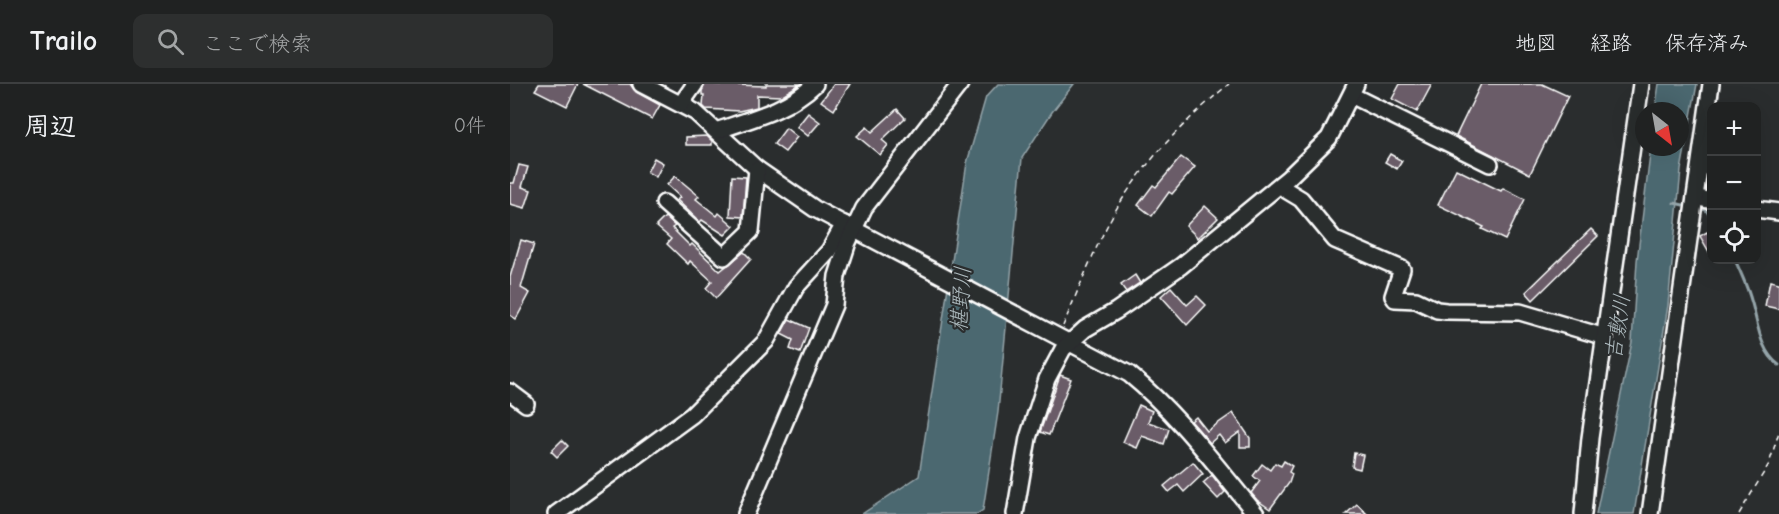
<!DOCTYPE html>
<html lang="ja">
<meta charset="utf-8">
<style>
:root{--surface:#202222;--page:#2d2f2f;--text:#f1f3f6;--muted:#a2a4a5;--line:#3d3f40}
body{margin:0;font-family:"Comic Neue","Klee One",sans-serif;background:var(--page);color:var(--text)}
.controls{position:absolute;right:18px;top:18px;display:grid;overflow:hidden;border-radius:12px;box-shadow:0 6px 24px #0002}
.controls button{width:54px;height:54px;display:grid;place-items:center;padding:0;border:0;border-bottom:2px solid var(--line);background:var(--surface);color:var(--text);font:30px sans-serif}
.compass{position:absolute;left:1125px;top:18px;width:54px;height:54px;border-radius:50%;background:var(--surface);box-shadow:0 6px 24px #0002;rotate:149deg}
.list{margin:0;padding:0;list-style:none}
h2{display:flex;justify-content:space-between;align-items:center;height:78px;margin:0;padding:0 24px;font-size:26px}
h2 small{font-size:20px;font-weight:400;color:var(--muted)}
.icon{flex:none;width:33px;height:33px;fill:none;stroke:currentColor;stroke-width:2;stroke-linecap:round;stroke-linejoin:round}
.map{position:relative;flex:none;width:1269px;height:430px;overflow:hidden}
header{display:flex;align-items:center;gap:36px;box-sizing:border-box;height:84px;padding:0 30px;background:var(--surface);border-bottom:2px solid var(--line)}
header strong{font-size:28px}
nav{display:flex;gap:33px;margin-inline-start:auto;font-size:21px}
.search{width:420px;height:54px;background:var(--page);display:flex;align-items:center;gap:15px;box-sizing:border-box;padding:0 21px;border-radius:12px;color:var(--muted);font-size:22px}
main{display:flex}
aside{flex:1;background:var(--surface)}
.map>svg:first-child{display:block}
.water{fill:#4c6770;stroke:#94a4a9;stroke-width:1.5}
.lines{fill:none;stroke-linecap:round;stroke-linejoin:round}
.stream{stroke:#94a4a9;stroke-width:3}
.building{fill:#6b5c67;stroke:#fff;stroke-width:1.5}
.minor-casing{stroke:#fff;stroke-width:20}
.path{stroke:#fff;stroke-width:1.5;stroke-dasharray:6 4.5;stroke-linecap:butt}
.minor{stroke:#2a2d2e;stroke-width:15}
.labels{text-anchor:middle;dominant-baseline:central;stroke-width:4.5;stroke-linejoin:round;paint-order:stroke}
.water-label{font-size:22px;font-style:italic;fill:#aebbbf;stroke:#2a2d2e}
</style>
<header>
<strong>Trailo</strong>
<div class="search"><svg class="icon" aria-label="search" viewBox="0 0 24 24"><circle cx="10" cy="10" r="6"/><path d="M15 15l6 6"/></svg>ここで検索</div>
<nav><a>地図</a><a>経路</a><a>保存済み</a></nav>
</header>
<main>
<aside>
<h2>周辺<small>0件</small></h2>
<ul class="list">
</ul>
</aside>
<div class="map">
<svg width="1269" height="430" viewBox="0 0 1269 430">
<rect width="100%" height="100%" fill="#2a2d2e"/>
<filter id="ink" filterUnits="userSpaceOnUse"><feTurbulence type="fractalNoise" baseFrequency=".0167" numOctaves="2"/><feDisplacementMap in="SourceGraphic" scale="12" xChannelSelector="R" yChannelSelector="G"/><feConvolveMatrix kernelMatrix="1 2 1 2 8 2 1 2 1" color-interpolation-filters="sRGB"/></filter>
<g filter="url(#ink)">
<g class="water">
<polygon points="488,0 564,0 542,28 512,74 488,328 473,426 467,430 352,430 409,392 457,79 476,13"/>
<polygon points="1149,0 1187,0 1171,86 1158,221 1124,430 1086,430 1122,258 1127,177 1141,63 1170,63 1170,27 1145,27"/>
</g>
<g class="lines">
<g class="stream">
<polyline points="1164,119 1178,122"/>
<polyline points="1188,124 1196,126 1202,135"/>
<path d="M1225 176C1231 189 1237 202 1241 216 1248 238 1249 267 1269 281"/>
</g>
</g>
<g class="building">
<polygon points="29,0 68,0 57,22 25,6"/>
<polygon points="73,0 120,0 126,8 150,21 142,35"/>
<polygon points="195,0 256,2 256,0 290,0 271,12 247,11 247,23 229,27 196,25 193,22 194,11 192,11 192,7"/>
<polygon points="324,0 340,0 324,26 311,17"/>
<polygon points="890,0 922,0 907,28 882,15"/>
<polygon points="971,0 1032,0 1058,12 1020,90 946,52"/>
<polygon points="387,25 395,34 372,56 378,61 370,71 347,52 357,43 362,48"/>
<polygon points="298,29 310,38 298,52 287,43"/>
<polygon points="276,44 287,53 275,68 264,60"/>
<polygon points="197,52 202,57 202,61 176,61 176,53"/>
<polygon points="1202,67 1202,107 1196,106"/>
<polygon points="880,70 892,77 887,85 875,78"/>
<polygon points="671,73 685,83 662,110 659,108 642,132 628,121 643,101 646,103"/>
<polygon points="144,74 153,79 146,93 137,88"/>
<polygon points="9,81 18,83 12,103 21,106 15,124 0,120 0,99 4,99"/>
<polygon points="946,85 991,107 993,104 1015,115 995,156 972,145 974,143 928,121"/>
<polygon points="165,92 189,112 186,115 207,132 209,129 224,142 215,151 192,136 190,138 167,116 170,113 157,101"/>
<polygon points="222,92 236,93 233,133 220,132"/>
<polygon points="695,122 708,134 688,154 676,142"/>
<polygon points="155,133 165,142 162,144 180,162 182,160 210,187 234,168 241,175 206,214 196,204 202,197 180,177 178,180 157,160 161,155 146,142"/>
<polygon points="1081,145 1088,152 1023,216 1016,208"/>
<polygon points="1197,148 1202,155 1202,173 1190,152"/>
<polygon points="11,156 24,160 11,204 20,209 6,235 0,231 0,193"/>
<polygon points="625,191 630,199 616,208 611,201"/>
<polygon points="1260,197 1269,199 1269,225 1255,222"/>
<polygon points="661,203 677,221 687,212 696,221 677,241 651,212"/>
<polygon points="279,235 299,244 290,269 280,265 283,256 271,250"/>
<polygon points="550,291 561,295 539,351 530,348"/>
<polygon points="629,321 642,327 638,338 659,345 654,360 632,352 627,364 613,358"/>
<polygon points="723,329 740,354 740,363 730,363 730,348 715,359 709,351 700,359 681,337 686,333 697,347"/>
<polygon points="52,356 58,362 47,373 41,367"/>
<polygon points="844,369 853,371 850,385 842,383"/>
<polygon points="774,377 782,382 779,388 782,390 779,399 760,425 747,416 741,409 750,397 743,392 752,380 760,386 765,379 771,382"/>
<polygon points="683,378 693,390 674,408 668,401 659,408 654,402"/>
<polygon points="702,391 715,408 708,415 693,399"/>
<polygon points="847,420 857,430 836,430"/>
</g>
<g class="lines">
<g class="minor-casing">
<g id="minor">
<path d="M131 0 185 28 247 85 305 125 619 290C668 330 706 382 746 430"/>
<polyline points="841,11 980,80"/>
<polyline points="171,20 185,0"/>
<path d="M206 47C241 35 278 26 305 0"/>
<polyline points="771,100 776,106 791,115 825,156 892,185 883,212 885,215 906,216 927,226 936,227 1010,228 1095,253"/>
<polyline points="1185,113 1202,117"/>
<polyline points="154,119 214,173 241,147 247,85"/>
<polyline points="1246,125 1269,128"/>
<polyline points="0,308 16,320"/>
<polyline points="46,430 182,331 256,257 286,203 319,167 334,140"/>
<polyline points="236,430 324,221 327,192 338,158 354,124 450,0"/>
<polyline points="505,430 518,354 537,295 553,265 575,245 606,227 671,182 778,94 819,54 846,0"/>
<polyline points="1073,430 1080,354 1131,0"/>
<polyline points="1140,430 1201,0"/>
</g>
</g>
<g class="path">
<path d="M553 242C569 204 584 165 604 129 633 79 674 37 719 0"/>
<polyline points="1229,430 1259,380 1269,348"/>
</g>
<use href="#minor" class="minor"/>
</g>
</g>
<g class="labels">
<g class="water-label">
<text transform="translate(451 215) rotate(-86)">椹野川</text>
<text transform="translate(1108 243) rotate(-82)">吉敷川</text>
</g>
</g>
</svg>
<div class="controls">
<button>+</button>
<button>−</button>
<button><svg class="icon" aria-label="locate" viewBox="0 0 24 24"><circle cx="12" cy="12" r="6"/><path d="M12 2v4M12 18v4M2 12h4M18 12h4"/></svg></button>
</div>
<svg class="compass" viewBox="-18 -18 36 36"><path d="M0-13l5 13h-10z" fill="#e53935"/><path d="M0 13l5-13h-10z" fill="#a2a4a5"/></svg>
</div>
</main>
